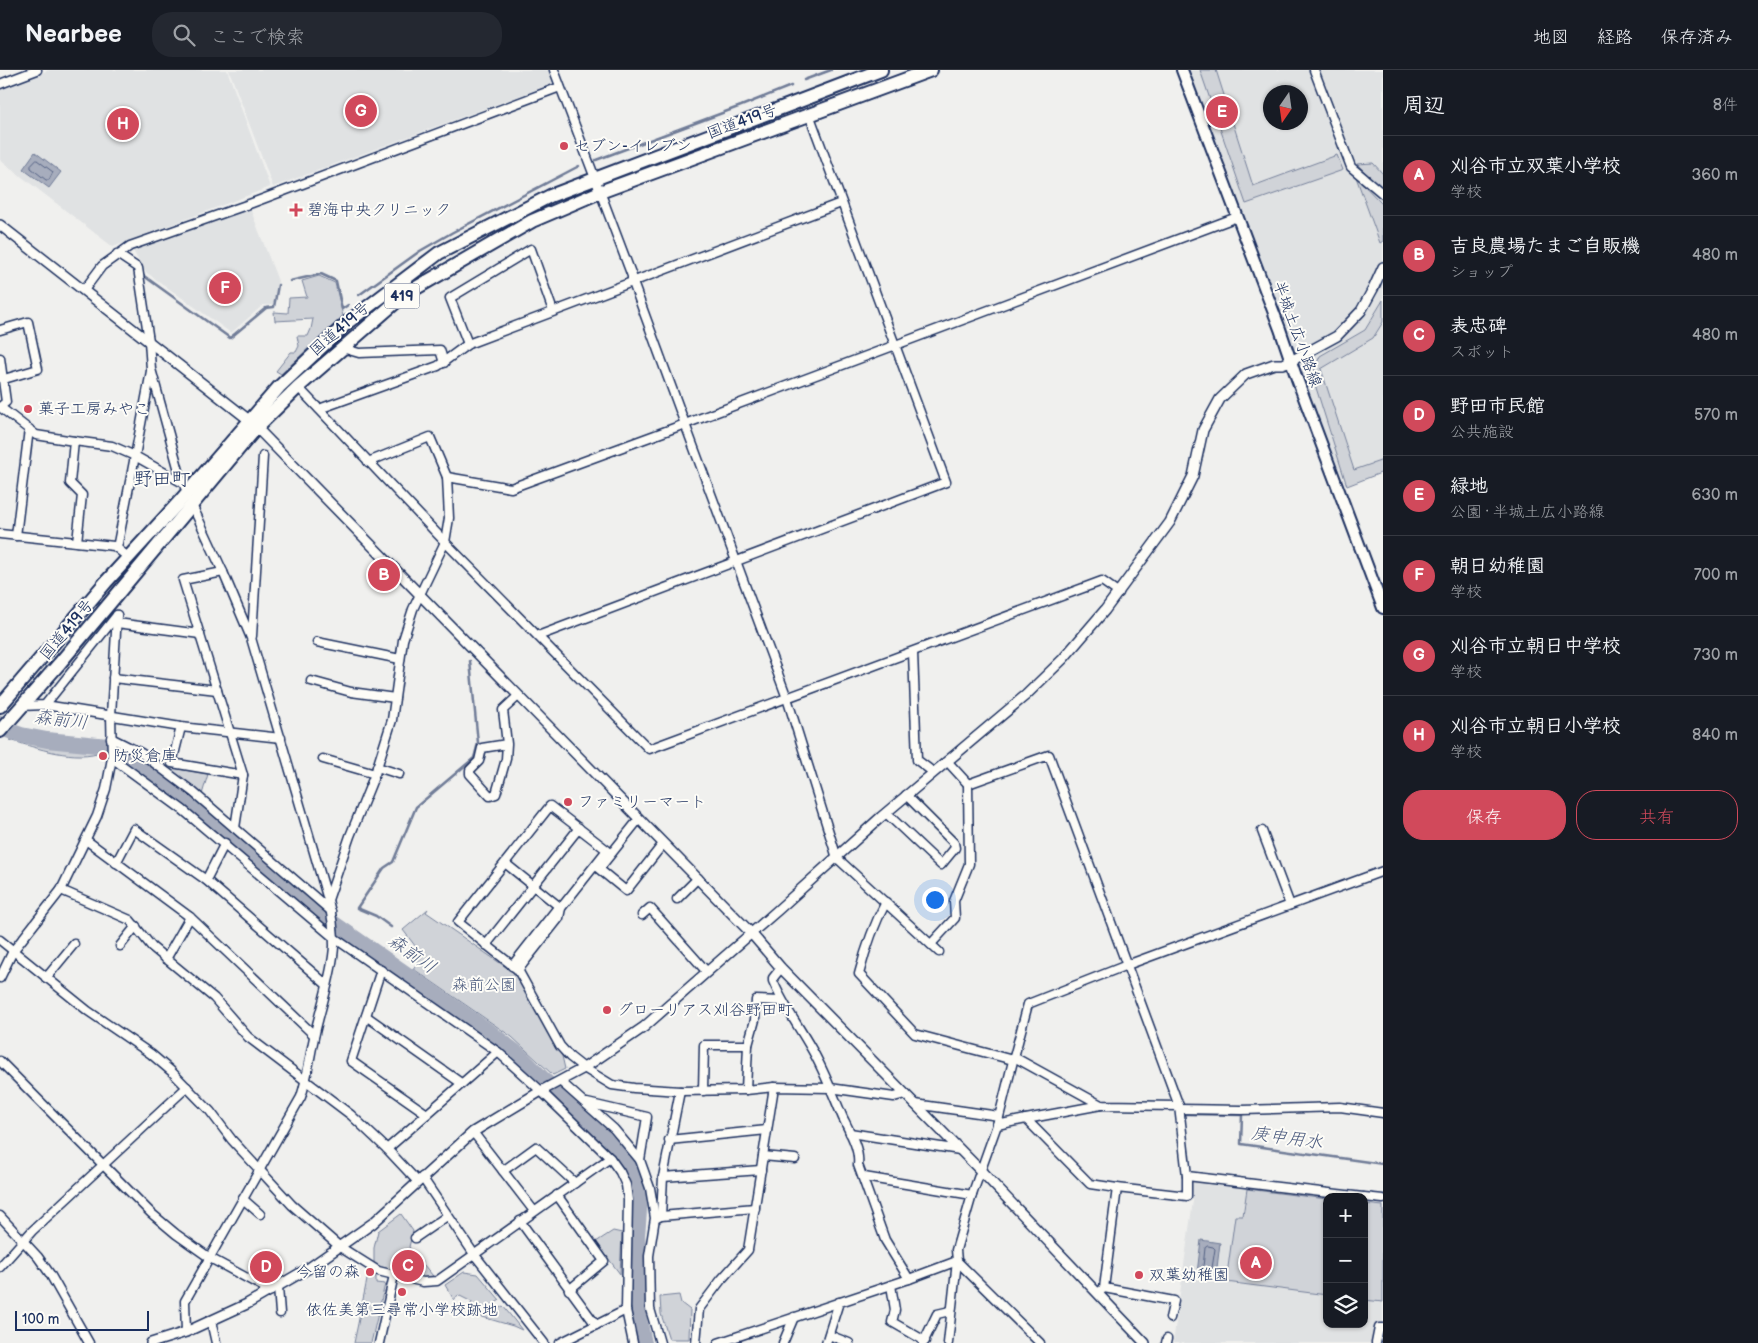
<!DOCTYPE html>
<html lang="ja">
<meta charset="utf-8">
<style>
:root{--surface:#171b24;--page:#242831;--text:#f1f3f6;--muted:#9ea1a6;--line:#363941;--accent:#d1495b}
body{margin:0;font-family:"Balsamiq Sans","Klee One",sans-serif;background:var(--page);color:var(--text)}
.controls{position:absolute;right:15px;bottom:15px;display:grid;overflow:hidden;border-radius:10px;box-shadow:0 1px 4px #0004}
.controls button{width:45px;height:45px;display:grid;place-items:center;padding:0;border:0;border-bottom:1px solid var(--line);background:var(--surface);color:var(--text);font:25px sans-serif}
.compass{position:absolute;left:1263px;top:15px;width:45px;height:45px;border-radius:50%;background:var(--surface);box-shadow:0 1px 4px #0004;rotate:193deg}
.scale{position:absolute;left:15px;bottom:12px;width:134px;box-sizing:border-box;padding-left:5px;border:2px solid #1b2f5e;border-top:0;font-size:14px;line-height:18px;white-space:nowrap;color:#1b2f5e;-webkit-text-stroke:4px #fdfcf7;paint-order:stroke}
.you{position:absolute;left:934px;top:829px;width:18px;height:18px;margin:-12px;border:4px solid #fff;border-radius:50%;background:#1a73e8;box-shadow:0 0 0 8px #1a73e833}
.badge{display:grid;place-items:center;width:32px;height:32px;border-radius:50%;background:var(--accent);color:#fff;font-size:16px;font-weight:700}
.pin{position:absolute;translate:-50% -50%;border:2px solid #fff;box-shadow:0 1px 5px #0006}
.list{margin:0;padding:0;list-style:none}
h2{display:flex;justify-content:space-between;align-items:center;height:65px;margin:0;padding:0 20px;font-size:21px}
h2 small{font-size:16px;font-weight:400;color:var(--muted)}
.list li{display:grid;grid-template-columns:32px 1fr auto;gap:15px;align-items:center;box-sizing:border-box;height:80px;padding:0 20px;border-top:1px solid var(--line)}
.list b{display:block;font-size:19px;white-space:nowrap}
.list p{margin:0;font-size:16px;white-space:nowrap;color:var(--muted)}
.list em{font-size:16px;font-style:normal;color:var(--muted)}
.actions{display:flex;gap:10px;padding:15px 20px}
.actions a{flex:1;padding:11px 0;border:1px solid var(--accent);border-radius:20px;text-align:center;font-size:18px;color:var(--accent)}
.actions .main{background:var(--accent);color:#fff}
.icon{flex:none;width:28px;height:28px;fill:none;stroke:currentColor;stroke-width:2;stroke-linecap:round;stroke-linejoin:round}
.map{position:relative;flex:none;width:1383px;height:1273px;overflow:hidden}
header{display:flex;align-items:center;gap:30px;box-sizing:border-box;height:70px;padding:0 25px;background:var(--surface);border-bottom:1px solid var(--line)}
header strong{font-size:24px}
nav{display:flex;gap:28px;margin-inline-start:auto;font-size:18px}
.search{width:350px;height:45px;background:var(--page);display:flex;align-items:center;gap:12px;box-sizing:border-box;padding:0 18px;border-radius:20px;color:var(--muted);font-size:19px}
main{display:flex}
aside{flex:1;background:var(--surface)}
.map>svg:first-child{display:block}
.built{fill:#e0e2e3;fill-rule:evenodd}
.green{fill:#d0d3d8;stroke:#76819b}
.water{fill:#a7adbd;stroke:#6f7b97}
.lines{fill:none;stroke-linecap:round;stroke-linejoin:round}
.shore{stroke:#536184;stroke-width:1}
.stream{stroke:#6f7b97;stroke-width:2.5}
.river{stroke:#a7adbd;stroke-width:16}
.minor-casing{stroke:#1b2f5e;stroke-width:11}
.tertiary-casing{stroke:#1b2f5e;stroke-width:12}
.secondary-casing{stroke:#1b2f5e;stroke-width:14}
.trunk-casing{stroke:#1b2f5e;stroke-width:16}
.minor{stroke:#fdfcf7;stroke-width:8}
.tertiary{stroke:#fdfcf7;stroke-width:9}
.secondary{stroke:#fdfcf7;stroke-width:10}
.trunk{stroke:#fdfcf7;stroke-width:12}
.poi-dot{fill:#d1495b;stroke:#fdfcf7;stroke-width:2}
.labels{text-anchor:middle;dominant-baseline:central;stroke-width:4;stroke-linejoin:round;paint-order:stroke}
.shield{fill:#fdfcf7;stroke:#5f6c8c;stroke-width:1}
.shield-label{font-size:15px;font-weight:bold;fill:#1b2f5e}
.street-label{font-size:16px;fill:#1b2f5e;stroke:#fdfcf7}
.poi-label{font-size:16px;fill:#1b2f5e;stroke:#fdfcf7;text-anchor:start}
.park-label{font-size:16px;fill:#48587c;stroke:#fdfcf7}
.water-label{font-size:18px;font-style:italic;fill:#4c5b7f;stroke:#fdfcf7}
.quarter-label{font-size:19px;fill:#1b2f5e;stroke:#fdfcf7}
</style>
<header>
<strong>Nearbee</strong>
<div class="search"><svg class="icon" aria-label="search" viewBox="0 0 24 24"><circle cx="10" cy="10" r="6"/><path d="M15 15l6 6"/></svg>ここで検索</div>
<nav><a>地図</a><a>経路</a><a>保存済み</a></nav>
</header>
<main>
<div class="map">
<svg width="1383" height="1273" viewBox="0 0 1383 1273">
<rect width="100%" height="100%" fill="#f0f0ee"/>
<filter id="ink" filterUnits="userSpaceOnUse"><feTurbulence type="fractalNoise" baseFrequency=".02" numOctaves="2"/><feDisplacementMap in="SourceGraphic" scale="10" xChannelSelector="R" yChannelSelector="G"/><feConvolveMatrix kernelMatrix="1 2 1 2 8 2 1 2 1" color-interpolation-filters="sRGB"/></filter>
<g filter="url(#ink)">
<g class="built">
<polygon points="49,0 227,0 270,117 113,177 0,90 0,18"/>
<polygon points="229,0 549,0 554,13 273,117"/>
<path d="M1187 0H1383V402L1347 416 1297 309ZM1270 22H1300V52H1270Z"/>
<polygon points="250,138 278,211 273,235 263,235 231,263 143,200 132,178"/>
<polygon points="1193,1108 1332,1127 1327,1127 1327,1254 1364,1254 1364,1131 1383,1134 1383,1253 1376,1252 1373,1273 1173,1273 1193,1131 1191,1112"/>
</g>
<g class="green">
<polygon points="1200,0 1216,0 1253,116 1337,85 1343,100 1246,134"/>
<polygon points="1373,93 1383,104 1383,120 1357,94"/>
<polygon points="1356,107 1383,135 1383,171 1380,173"/>
<polygon points="319,206 335,213 343,246 281,304 276,301 291,282 296,282 299,276 297,266 308,266 311,259 313,249 275,251 274,242 288,243 289,228 307,227 302,211"/>
<polygon points="1383,230 1383,252 1373,268 1321,299 1354,400 1383,390 1383,402 1347,416 1312,305 1320,286 1365,260"/>
<path d="M18 666 47 671 99 676 103 681C76 692 36 678 10 670Z"/>
<polygon points="173,698 208,704 201,728 169,703"/>
<polygon points="428,839 426,842 513,902 552,966 562,986 565,999 553,1005 512,967 415,900 413,900 422,885 403,860"/>
<polygon points="1247,1119 1327,1129 1327,1225 1226,1212 1235,1146 1243,1146"/>
<polygon points="1364,1134 1383,1136 1383,1232 1364,1230"/>
<polygon points="401,1144 413,1161 409,1177 433,1206 423,1208 374,1195 374,1178 378,1161"/>
<polygon points="613,1161 622,1163 620,1204 596,1172"/>
<path d="M464 1202 478 1204 500 1230C490 1237 482 1241 469 1238L472 1232 458 1225 454 1230 445 1215Z"/>
<polygon points="368,1205 376,1207 376,1213 385,1214 371,1273 354,1273"/>
<polygon points="679,1225 681,1233 690,1240 689,1269 669,1269 661,1244 660,1227"/>
<polygon points="503,1236 522,1260 513,1256 479,1246 492,1242"/>
</g>
<g class="water">
<polygon points="35,82 61,102 49,118 23,99"/>
<polygon points="1201,1170 1220,1173 1216,1206 1197,1203"/>
</g>
<g class="lines">
<g class="shore">
<polygon points="37,90 53,102 49,110 46,110 31,98 31,96"/>
<polygon points="1208,1176 1213,1177 1215,1179 1212,1198 1210,1200 1204,1199 1203,1197 1205,1178"/>
</g>
<g class="stream">
<polyline points="804,10 831,0"/>
<polyline points="596,90 741,36 791,16"/>
<polyline points="144,206 230,268 266,238 274,237 278,215"/>
<polyline points="290,211 321,204 336,211 342,239 348,235"/>
<polyline points="359,225 420,181 453,162 579,96"/>
<polyline points="391,857 376,846 357,838 384,798 393,792 416,737 474,688 478,673 470,591"/>
<polyline points="1187,1044 1242,1045 1241,1074 1383,1094"/>
</g>
<polyline class="river" points="0,653 7,660 21,665 47,670 108,676 122,681 188,730 323,846 491,963 518,984 558,1024 588,1050 632,1100 638,1115 640,1128 637,1166 639,1186 637,1240 644,1273"/>
<g class="minor-casing">
<g id="minor">
<polyline points="1314,0 1351,97 1383,124"/>
<polyline points="0,14 37,0"/>
<polyline points="117,184 138,198 149,271 151,299 181,408 187,422"/>
<polyline points="84,220 102,196 130,176 252,133 560,17"/>
<polyline points="0,260 28,252 38,299 4,309"/>
<polyline points="468,274 450,228 531,179 553,241"/>
<polyline points="342,278 359,283 440,280 444,293"/>
<polyline points="0,288 6,332 0,337"/>
<polyline points="151,301 135,386 183,413"/>
<polyline points="298,317 445,472 649,679 1102,511 1119,523"/>
<polyline points="0,337 36,365 74,371 70,413 82,425 77,472"/>
<polyline points="319,339 438,296 468,274 841,133"/>
<polyline points="74,371 112,376 135,386 117,478"/>
<polyline points="368,392 430,367 447,407"/>
<polyline points="0,464 114,476 128,487"/>
<polyline points="16,466 29,359"/>
<polyline points="223,502 183,510 243,705 235,758"/>
<polyline points="117,553 200,564"/>
<polyline points="252,566 263,386"/>
<polyline points="538,566 946,412 809,44"/>
<polyline points="317,572 400,589"/>
<polyline points="913,582 917,690 933,702"/>
<polyline points="113,608 217,620"/>
<polyline points="311,611 351,622 395,628"/>
<polyline points="45,635 181,657 281,668"/>
<polyline points="21,636 45,635 117,545"/>
<polyline points="181,657 172,693 243,705"/>
<polyline points="111,668 141,683 193,722 331,841"/>
<polyline points="507,674 482,678 479,691 470,700 470,704 490,726 496,724 506,689 507,674 503,640 518,626"/>
<polyline points="112,688 183,740 333,867 498,982 541,1021 610,1088 620,1102 626,1115 628,1130 626,1240 633,1273"/>
<polyline points="323,689 375,704"/>
<polyline points="947,691 968,714 1049,685 1179,1036 1187,1106 1187,1126 1117,1118 1104,1218 1098,1223"/>
<polyline points="377,697 399,704"/>
<polyline points="886,743 941,795 955,778 954,773 906,725"/>
<polyline points="639,749 599,799 626,821 663,774"/>
<polyline points="1262,761 1290,835"/>
<polyline points="86,770 190,847 314,965"/>
<polyline points="116,793 134,759 206,810 327,915"/>
<polyline points="505,793 561,838 607,780 550,736 458,852 518,900 560,976 570,987 584,998 612,1015 634,1018 680,1021 746,1020 774,1017 830,1018 894,1027 905,1024"/>
<polyline points="206,810 225,773"/>
<polyline points="61,820 130,850 152,877 214,928 248,967 351,1045 387,1079 418,1112"/>
<polyline points="677,829 698,808"/>
<polyline points="328,830 350,766 375,704 392,650 403,570 413,539 445,472 449,448 447,407 511,418 685,354 632,210 632,206 554,0"/>
<path d="M886 832C873 856 866 877 859 904L915 964 1013 990"/>
<polyline points="642,845 650,838 707,902"/>
<polyline points="0,870 88,941 151,984 171,1001 210,1041 232,1070 292,1135 340,1177 378,1201 423,1212 437,1211 610,1088"/>
<polyline points="931,874 955,848 954,831 969,794 968,714"/>
<polyline points="486,875 579,758"/>
<polyline points="120,876 136,856"/>
<polyline points="939,882 837,788 787,628 685,354 1237,147"/>
<polyline points="166,889 190,847"/>
<polyline points="512,896 559,836"/>
<path d="M781 898 773 908V911C783 935 798 955 811 978 824 1000 833 1025 843 1048 850 1062 860 1080 858 1095L885 1170 909 1209"/>
<polyline points="381,900 351,991 427,1044"/>
<polyline points="518,900 559,848 561,838"/>
<polyline points="0,908 13,881 61,820 97,746 106,719 112,688 111,645 117,545"/>
<polyline points="46,908 74,874"/>
<polyline points="366,946 461,1013"/>
<polyline points="1014,987 997,1055 972,1125 956,1180 957,1191 1040,1273"/>
<polyline points="0,991 151,1143 176,1164 210,1188 271,1221"/>
<polyline points="560,1011 614,1059 640,1090 650,1118 655,1148 649,1186 650,1239 660,1273"/>
<polyline points="746,1020 748,975 755,950 756,930 781,931"/>
<polyline points="703,1021 704,975 748,975"/>
<polyline points="587,1033 647,1047 640,1090"/>
<polyline points="915,1034 999,1046"/>
<polyline points="1101,1035 1026,1049 1090,1114 1117,1118"/>
<polyline points="1179,1036 1101,1035 1014,987 1028,934 1127,895 1383,801"/>
<polyline points="1179,1039 1242,1040 1340,1037 1383,1043"/>
<polyline points="997,1055 1026,1049"/>
<polyline points="473,1062 534,1141"/>
<polyline points="850,1063 960,1080"/>
<polyline points="669,1070 767,1060"/>
<polyline points="387,1079 498,982"/>
<polyline points="763,1086 795,1089"/>
<polyline points="503,1101 536,1077 575,1113"/>
<polyline points="1187,1106 1363,1127"/>
<polyline points="422,1107 474,1184 544,1273"/>
<polyline points="663,1107 761,1100"/>
<polyline points="864,1107 972,1125"/>
<polyline points="557,1125 604,1191 569,1220"/>
<polyline points="1364,1127 1383,1129"/>
<polyline points="243,1129 260,1144"/>
<polyline points="0,1146 38,1187 50,1204 89,1273"/>
<polyline points="661,1146 663,1107 680,1021"/>
<polyline points="657,1148 661,1146 755,1138"/>
<polyline points="520,1151 596,1255"/>
<polyline points="415,1168 447,1146"/>
<polyline points="0,1197 32,1161 187,1017"/>
<polyline points="891,1215 895,1240 892,1252 925,1271"/>
<polyline points="278,1217 280,1243"/>
<polyline points="1104,1218 1174,1231 1170,1248"/>
<polyline points="211,1251 216,1273"/>
<path d="M186 1262 185 1231 301 1027C308 1006 310 984 315 963 321 936 333 902 334 876 334 861 332 844 328 830L251 568 223 502 192 435"/>
<polyline points="829,1265 849,1273"/>
<polyline points="379,1273 394,1205"/>
<polyline points="560,1273 626,1240"/>
<polyline points="696,1273 699,1239 721,1210 748,1180 774,1017"/>
<polyline points="718,1273 909,1209 957,1191 948,1273"/>
<polyline points="783,1273 794,1247"/>
<polyline points="826,1273 839,1232"/>
<polyline points="923,1273 937,1244 950,1241"/>
<polyline points="1166,1273 1167,1269"/>
<polyline points="1376,1273 1379,1258 1383,1258"/>
</g>
</g>
<g class="tertiary-casing">
<g id="tertiary">
<polyline points="0,155 249,350 751,863 781,898 981,1101 1145,1273"/>
<polyline points="151,1273 186,1262 247,1234 309,1198 373,1153 473,1062 541,1021 584,998 644,957 779,839 881,747 1026,625 1063,589 1105,540 1170,452 1193,406 1203,360 1220,329 1246,304 1274,294 1282,294 1291,291 1337,266 1361,241 1373,219 1383,197"/>
</g>
</g>
<g class="secondary-casing">
<polyline id="secondary" points="1182,0 1280,259 1297,309 1383,538"/>
</g>
<g class="trunk-casing">
<g id="trunk">
<polyline points="0,636 106,512 181,430 279,317 348,252 439,183 550,126 881,0"/>
<polyline points="0,661 59,594 256,358 298,317 404,225 532,151 600,122 931,0"/>
</g>
</g>
<use href="#minor" class="minor"/>
<use href="#tertiary" class="tertiary"/>
<use href="#secondary" class="secondary"/>
<use href="#trunk" class="trunk"/>
</g>
</g>
<g class="poi-dot">
<circle cx="564" cy="76" r="5"/>
<path d="M293.5 132.5h5v5h5v5h-5v5h-5v-5h-5v-5h5z"/>
<circle cx="28" cy="339" r="5"/>
<circle cx="103" cy="686" r="5"/>
<circle cx="568" cy="732" r="5"/>
<circle cx="607" cy="940" r="5"/>
<circle cx="370" cy="1202" r="5"/>
<circle cx="1139" cy="1205" r="5"/>
<circle cx="402" cy="1222" r="5"/>
</g>
<g class="labels">
<rect class="shield" x="384.5" y="213.5" width="35" height="25" rx="4"/>
<g class="shield-label">
<text x="402" y="226">419</text>
</g>
<g class="street-label">
<text transform="translate(742 52) rotate(-20)">国道419号</text>
<text transform="translate(340 259) rotate(-41)">国道419号</text>
<text transform="translate(1297 264) rotate(70)">半城土広小路線</text>
<text transform="translate(67 560) rotate(-50)">国道419号</text>
</g>
<g class="poi-label">
<text x="574" y="76">セブン-イレブン</text>
<text x="307" y="140">碧海中央クリニック</text>
<text x="38" y="339">菓子工房みやこ</text>
<text x="113" y="686">防災倉庫</text>
<text x="578" y="732">ファミリーマート</text>
<text x="617" y="940">グローリアス刈谷野田町</text>
<text x="360" y="1202" text-anchor="end">今留の森</text>
<text x="1149" y="1205">双葉幼稚園</text>
<text x="402" y="1240" text-anchor="middle">依佐美第三尋常小学校跡地</text>
</g>
<g class="park-label">
<text x="484" y="915">森前公園</text>
</g>
<g class="water-label">
<text transform="translate(61 650) rotate(7)">森前川</text>
<text transform="translate(412 884) rotate(35)">森前川</text>
<text transform="translate(1287 1068) rotate(8)">庚申用水</text>
</g>
<g class="quarter-label">
<text x="162" y="409">野田町</text>
</g>
</g>
</svg>
<div class="controls">
<button>+</button>
<button>−</button>
<button><svg class="icon" aria-label="layers" viewBox="0 0 24 24"><path d="M12 4l9 5-9 5-9-5zM3 14l9 5 9-5"/></svg></button>
</div>
<svg class="compass" viewBox="-18 -18 36 36"><path d="M0-13l5 13h-10z" fill="#e53935"/><path d="M0 13l5-13h-10z" fill="#9ea1a6"/></svg>
<div class="scale">100 m</div>
<div class="you"></div>
<div class="pin badge" style="left:1256px;top:1193px">A</div>
<div class="pin badge" style="left:384px;top:505px">B</div>
<div class="pin badge" style="left:408px;top:1196px">C</div>
<div class="pin badge" style="left:266px;top:1197px">D</div>
<div class="pin badge" style="left:1222px;top:42px">E</div>
<div class="pin badge" style="left:225px;top:218px">F</div>
<div class="pin badge" style="left:361px;top:41px">G</div>
<div class="pin badge" style="left:123px;top:54px">H</div>
</div>
<aside>
<h2>周辺<small>8件</small></h2>
<ul class="list">
<li><span class="badge">A</span><div><b>刈谷市立双葉小学校</b><p>学校</p></div><em>360 m</em></li>
<li><span class="badge">B</span><div><b>吉良農場たまご自販機</b><p>ショップ</p></div><em>480 m</em></li>
<li><span class="badge">C</span><div><b>表忠碑</b><p>スポット</p></div><em>480 m</em></li>
<li><span class="badge">D</span><div><b>野田市民館</b><p>公共施設</p></div><em>570 m</em></li>
<li><span class="badge">E</span><div><b>緑地</b><p>公園 · 半城土広小路線</p></div><em>630 m</em></li>
<li><span class="badge">F</span><div><b>朝日幼稚園</b><p>学校</p></div><em>700 m</em></li>
<li><span class="badge">G</span><div><b>刈谷市立朝日中学校</b><p>学校</p></div><em>730 m</em></li>
<li><span class="badge">H</span><div><b>刈谷市立朝日小学校</b><p>学校</p></div><em>840 m</em></li>
</ul>
<div class="actions"><a class="main">保存</a><a>共有</a></div>
</aside>
</main>
